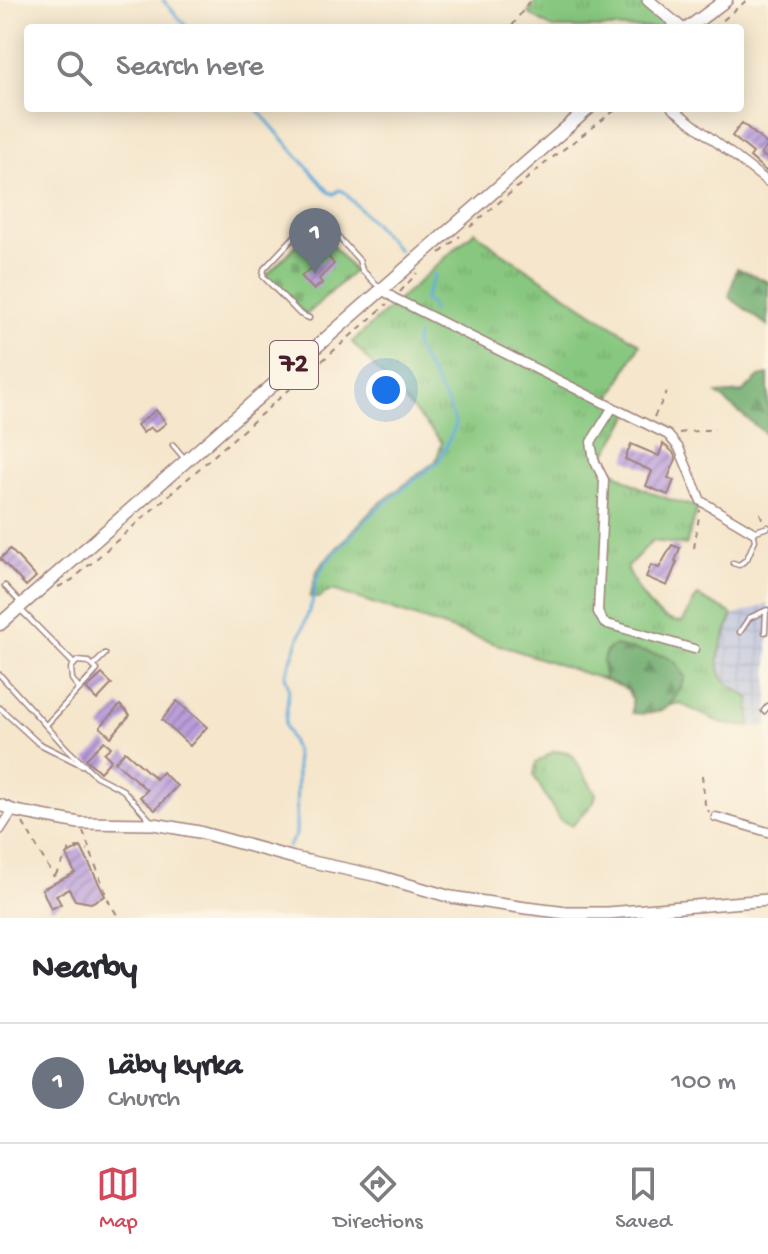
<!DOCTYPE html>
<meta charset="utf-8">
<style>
:root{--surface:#fff;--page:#f2f2f3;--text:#2b2b33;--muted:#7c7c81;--line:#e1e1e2;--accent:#d1495b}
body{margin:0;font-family:"Gochi Hand",sans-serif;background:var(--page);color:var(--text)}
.you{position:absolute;left:386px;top:390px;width:28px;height:28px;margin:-20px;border:6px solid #fff;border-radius:50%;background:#1a73e8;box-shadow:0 0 0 12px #1a73e833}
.badge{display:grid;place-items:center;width:52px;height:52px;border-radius:50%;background:var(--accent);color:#fff;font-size:26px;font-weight:700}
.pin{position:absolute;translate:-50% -66px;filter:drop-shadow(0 2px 4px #0008)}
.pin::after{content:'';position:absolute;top:42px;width:28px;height:24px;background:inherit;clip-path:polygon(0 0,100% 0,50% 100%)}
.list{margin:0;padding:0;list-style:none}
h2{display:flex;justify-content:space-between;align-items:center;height:104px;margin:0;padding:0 32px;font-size:34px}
h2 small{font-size:26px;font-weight:400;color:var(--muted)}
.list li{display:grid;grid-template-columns:52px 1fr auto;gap:24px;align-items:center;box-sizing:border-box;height:120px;padding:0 32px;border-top:2px solid var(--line)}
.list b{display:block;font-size:30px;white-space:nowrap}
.list p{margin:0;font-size:26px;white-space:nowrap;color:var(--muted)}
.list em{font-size:26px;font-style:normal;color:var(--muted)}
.icon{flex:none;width:44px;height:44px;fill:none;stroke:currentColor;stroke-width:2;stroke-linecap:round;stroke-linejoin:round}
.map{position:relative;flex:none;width:768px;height:918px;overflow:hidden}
.search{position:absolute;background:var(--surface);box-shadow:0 4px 20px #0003;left:24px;right:24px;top:24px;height:88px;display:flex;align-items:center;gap:20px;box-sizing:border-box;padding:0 28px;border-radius:8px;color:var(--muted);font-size:30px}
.sheet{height:224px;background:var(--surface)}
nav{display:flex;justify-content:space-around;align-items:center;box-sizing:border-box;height:112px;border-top:2px solid var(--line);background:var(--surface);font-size:22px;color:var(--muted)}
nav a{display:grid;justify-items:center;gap:4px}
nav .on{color:var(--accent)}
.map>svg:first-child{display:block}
.industrial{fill:url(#industrial-grid)}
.grass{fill:url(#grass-tufts);stroke:#687355;stroke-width:2}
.forest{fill:url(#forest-firs);stroke:#5c664c;stroke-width:2}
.cemetery{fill:url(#cemetery-stones);stroke:#687355;stroke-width:2}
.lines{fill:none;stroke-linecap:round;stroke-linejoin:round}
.stream{stroke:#60acd9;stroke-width:3}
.building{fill:url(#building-hatch)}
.lane-casing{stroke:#a0827c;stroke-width:7}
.street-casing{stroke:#a0827c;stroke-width:11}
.secondary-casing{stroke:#a0827c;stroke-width:14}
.primary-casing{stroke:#a0827c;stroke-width:15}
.path{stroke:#a0827c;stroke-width:2;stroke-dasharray:6 6;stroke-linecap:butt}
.lane{stroke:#fff;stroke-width:4}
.street{stroke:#fff;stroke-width:8}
.secondary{stroke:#fff;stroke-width:11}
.primary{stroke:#fff;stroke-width:12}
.labels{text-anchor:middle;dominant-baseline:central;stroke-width:6;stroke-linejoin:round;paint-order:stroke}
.shield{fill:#fcf5e5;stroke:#7f5f63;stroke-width:2}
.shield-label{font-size:28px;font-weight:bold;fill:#4a1f2b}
</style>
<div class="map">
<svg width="768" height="918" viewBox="0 0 768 918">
<defs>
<pattern id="industrial-grid" width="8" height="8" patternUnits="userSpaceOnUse" patternTransform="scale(2)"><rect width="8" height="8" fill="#bbc3de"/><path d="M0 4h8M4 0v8" fill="none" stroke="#a2a7bf"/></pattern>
<pattern id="grass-tufts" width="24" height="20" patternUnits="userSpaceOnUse" patternTransform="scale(2)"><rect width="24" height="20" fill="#87c77f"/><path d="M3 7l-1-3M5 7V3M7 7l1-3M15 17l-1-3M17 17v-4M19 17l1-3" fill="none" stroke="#76aa6e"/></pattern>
<pattern id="forest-firs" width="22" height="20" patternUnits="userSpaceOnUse" patternTransform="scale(2)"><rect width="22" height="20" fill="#6dac6e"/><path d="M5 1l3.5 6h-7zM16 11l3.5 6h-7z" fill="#5c8b5b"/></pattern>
<pattern id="cemetery-stones" width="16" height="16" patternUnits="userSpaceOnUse" patternTransform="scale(2)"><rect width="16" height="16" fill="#87c77f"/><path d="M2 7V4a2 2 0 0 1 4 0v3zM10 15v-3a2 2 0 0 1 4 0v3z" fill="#76aa6e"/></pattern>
<pattern id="building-hatch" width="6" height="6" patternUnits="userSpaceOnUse" patternTransform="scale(2)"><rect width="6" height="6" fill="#ba9edb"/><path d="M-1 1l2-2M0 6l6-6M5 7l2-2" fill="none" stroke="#9980b2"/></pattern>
</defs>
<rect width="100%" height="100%" fill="#fcf5e5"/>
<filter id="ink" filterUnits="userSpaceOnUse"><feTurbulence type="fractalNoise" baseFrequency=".0125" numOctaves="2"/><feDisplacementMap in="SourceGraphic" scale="16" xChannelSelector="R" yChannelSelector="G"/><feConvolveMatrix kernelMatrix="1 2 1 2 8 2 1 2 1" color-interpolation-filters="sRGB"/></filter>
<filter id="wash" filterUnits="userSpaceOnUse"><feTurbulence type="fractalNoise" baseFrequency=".006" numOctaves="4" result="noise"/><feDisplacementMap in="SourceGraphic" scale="32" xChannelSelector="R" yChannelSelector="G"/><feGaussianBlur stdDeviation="1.8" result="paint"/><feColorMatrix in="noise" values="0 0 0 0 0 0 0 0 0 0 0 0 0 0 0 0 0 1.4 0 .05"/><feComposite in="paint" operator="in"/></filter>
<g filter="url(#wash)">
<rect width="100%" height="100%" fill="#f5e6cc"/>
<polygon class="industrial" points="768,604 768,726 750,727 752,709 744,692 725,682 720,674 719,653 732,616"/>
<g class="grass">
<polygon points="537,0 642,0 663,16 669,28 552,28 528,13"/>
<path d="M475 231 498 250 640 344 611 398 632 411 604 457C616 484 671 501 698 507L686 545 652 541 627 567C636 589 654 622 682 622 690 614 690 603 698 596L729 612 732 616C727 634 710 663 724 679 731 688 742 691 750 699V727L721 723 679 703 668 706 682 687 685 677 676 663 603 670 605 680 336 591H328L319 598 310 597 317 571 323 563 375 507 436 461 442 442 352 342Z"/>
<polygon points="554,751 568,752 573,756 596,794 594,802 572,826 559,819 534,776 536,763"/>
</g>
<g class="forest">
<polygon points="737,268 768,282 768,326 729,297"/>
<polygon points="768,375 768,436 717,394 743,392 759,377"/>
<path d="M614 646 665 656 676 663 685 677C674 706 664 717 632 713V699L627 689 605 680C603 666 599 653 614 646Z"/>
</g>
<polygon class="cemetery" points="321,232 354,271 306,315 266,276 308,233"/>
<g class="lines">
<g class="stream">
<polyline points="163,0 188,28"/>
<polyline points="256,108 329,192 334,194 339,190 343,191 399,251"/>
<polyline points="432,311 430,304 424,300 435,274"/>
<polyline points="288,847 296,835 297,770 295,750 285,725 289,688 285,676 312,603 316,580 327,561 377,509 439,461 456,425 449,406 415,346 417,336"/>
</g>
</g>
<g id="blocks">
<g class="building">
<polygon points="742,123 768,145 761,154 768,159 768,173 750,157 753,153 732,136"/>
<polygon points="328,256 334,264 319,279 322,283 314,290 301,276"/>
<polygon points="156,410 166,423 155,432 150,427 143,433 137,425"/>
<polygon points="631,444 659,456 663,444 673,452 676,459 668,478 674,480 668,495 646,486 652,471 625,459"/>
<polygon points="672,545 680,548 675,561 677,562 667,586 646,577 651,565 659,568"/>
<polygon points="10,549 36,577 26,586 0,559"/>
<polygon points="102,674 112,684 97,700 86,689"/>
<polygon points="177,701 207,727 190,746 162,720"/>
<polygon points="120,705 130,715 111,737 100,727"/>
<polygon points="104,741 111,747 104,753 111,760 100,772 86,759"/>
<polygon points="125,751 156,779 162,772 177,786 155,810 140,797 147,790 115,762"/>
<polygon points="81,847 105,896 91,903 75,900 69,889 56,895 61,904 51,909 42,889 75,873 66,855"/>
</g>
</g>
</g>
<g filter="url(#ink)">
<use href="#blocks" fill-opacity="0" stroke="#a0827c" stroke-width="2"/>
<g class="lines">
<g class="lane-casing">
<g id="lane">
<polyline points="330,228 359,260 362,270 379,287"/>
<polyline points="298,233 264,269 263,276 300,314 309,318"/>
<polyline points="173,445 185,459"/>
<polyline points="733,563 739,565 747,559 755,540 753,532 768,527"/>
<polyline points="5,586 21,603"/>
<polyline points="19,608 74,664"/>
<polyline points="740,632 749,618 767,610"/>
<polyline points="765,632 766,611"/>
<polyline points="94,665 105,654"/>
<polyline points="0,675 68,750 96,776 123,790 152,822"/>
<polyline points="0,708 38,743 82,765"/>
<polyline points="764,711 768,706"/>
<polyline points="46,725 97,670 89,662 77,661 71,668 72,679 79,689"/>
</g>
</g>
<g class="street-casing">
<g id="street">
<polyline points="672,108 768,182"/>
<polyline points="381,289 394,298 668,435 679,448 701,501 753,532"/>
<polyline points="613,407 591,442 594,460 604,480 598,612 604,623 694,649"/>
<polyline points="716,817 768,832"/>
<polyline points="0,830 13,810"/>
</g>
</g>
<g class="secondary-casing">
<g id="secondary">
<polyline points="648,0 681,28"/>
<polyline points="0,805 15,811 79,823 154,824 199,832 294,858 378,876 451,897 526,908 567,913 608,913 768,900"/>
</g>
</g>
<g class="primary-casing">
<g id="primary">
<polyline points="688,28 726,0"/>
<polyline points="0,624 589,108"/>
</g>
</g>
<g class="path">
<polyline points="512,26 530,0"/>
<polyline points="714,28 747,0"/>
<polyline points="470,227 548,161 618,108"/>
<polyline points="440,253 460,236"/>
<polyline points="400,292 417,273"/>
<polyline points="654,417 667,392"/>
<polyline points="679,433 715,429"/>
<polyline points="760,513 763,521"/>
<polyline points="694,548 700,510"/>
<polyline points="58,587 72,580 387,304"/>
<polyline points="702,775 705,804 709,812"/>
<polyline points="23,823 54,877"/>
<polyline points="83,831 109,902 119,918"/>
<polyline points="55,876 70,849 78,847 88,850"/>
</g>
<use href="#lane" class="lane"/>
<use href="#street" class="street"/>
<use href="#secondary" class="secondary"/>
<use href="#primary" class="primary"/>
</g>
</g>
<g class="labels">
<rect class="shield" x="270" y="341" width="48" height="48" rx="6"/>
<g class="shield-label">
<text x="294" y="365">72</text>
</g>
</g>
</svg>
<div class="you"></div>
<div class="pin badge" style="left:315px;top:274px;background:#6b7280">1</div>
<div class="search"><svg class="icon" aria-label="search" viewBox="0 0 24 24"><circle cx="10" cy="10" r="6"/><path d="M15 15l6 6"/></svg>Search here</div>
</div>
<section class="sheet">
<h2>Nearby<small></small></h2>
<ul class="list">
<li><span class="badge" style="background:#6b7280">1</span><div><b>Läby kyrka</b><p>Church</p></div><em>100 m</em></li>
</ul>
</section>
<nav>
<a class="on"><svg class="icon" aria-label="map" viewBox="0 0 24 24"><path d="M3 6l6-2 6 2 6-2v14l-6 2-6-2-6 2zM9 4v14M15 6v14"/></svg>Map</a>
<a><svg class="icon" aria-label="directions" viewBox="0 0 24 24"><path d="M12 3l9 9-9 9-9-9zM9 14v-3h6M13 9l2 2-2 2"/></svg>Directions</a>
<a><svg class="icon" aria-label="saved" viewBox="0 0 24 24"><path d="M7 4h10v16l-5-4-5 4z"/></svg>Saved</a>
</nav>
